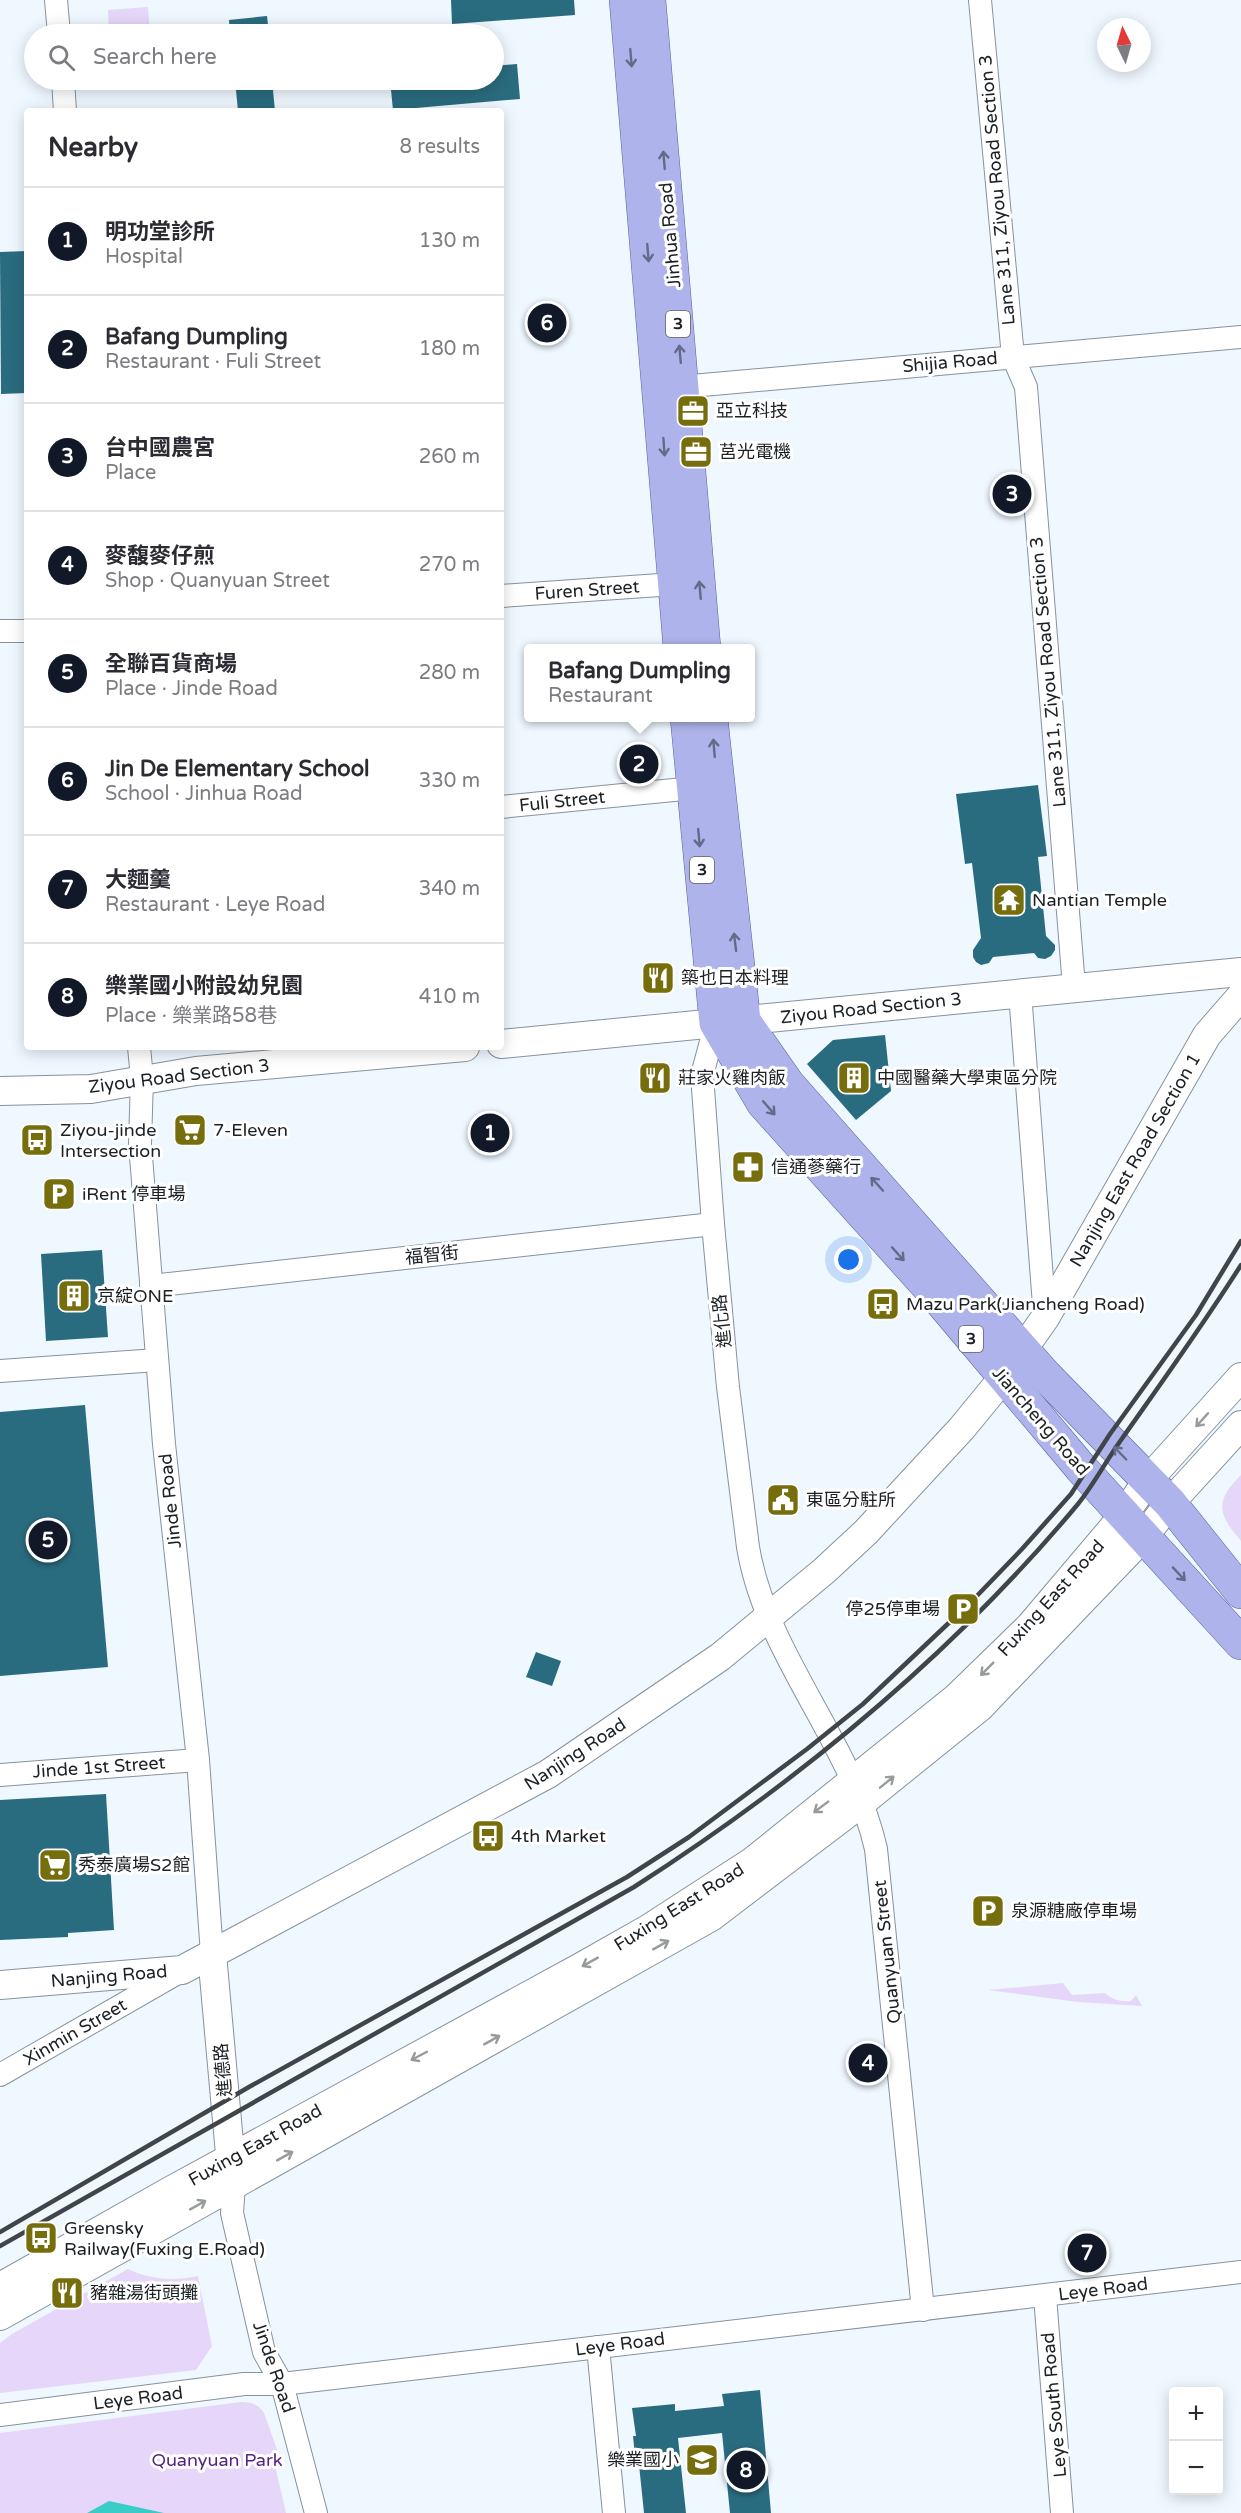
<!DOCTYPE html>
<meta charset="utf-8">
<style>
:root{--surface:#fff;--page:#f2f2f3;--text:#2b2b33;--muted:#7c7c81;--line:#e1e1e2;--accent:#111827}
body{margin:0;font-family:"Varela Round","Noto Sans TC",sans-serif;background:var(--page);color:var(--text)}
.controls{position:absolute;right:18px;bottom:18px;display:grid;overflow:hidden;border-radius:6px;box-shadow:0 3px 15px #0003}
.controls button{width:54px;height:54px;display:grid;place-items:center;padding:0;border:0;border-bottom:2px solid var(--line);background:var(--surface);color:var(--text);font:30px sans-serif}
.compass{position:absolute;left:1097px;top:18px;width:54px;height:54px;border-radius:50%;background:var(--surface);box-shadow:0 3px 15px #0003;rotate:355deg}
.you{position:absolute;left:849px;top:1260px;width:21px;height:21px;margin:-15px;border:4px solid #fff;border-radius:50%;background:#1a73e8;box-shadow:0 0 0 9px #1a73e833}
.badge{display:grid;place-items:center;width:39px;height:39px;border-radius:50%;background:var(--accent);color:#fff;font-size:20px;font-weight:700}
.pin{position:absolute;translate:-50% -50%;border:3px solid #fff;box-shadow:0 2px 6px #0006}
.popup{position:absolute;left:524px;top:644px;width:231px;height:78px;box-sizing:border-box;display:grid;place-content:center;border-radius:6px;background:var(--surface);filter:drop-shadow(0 2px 4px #0005);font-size:20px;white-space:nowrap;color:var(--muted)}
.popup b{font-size:22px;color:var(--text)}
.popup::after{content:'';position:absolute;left:50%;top:100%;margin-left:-12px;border:12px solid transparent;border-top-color:var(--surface)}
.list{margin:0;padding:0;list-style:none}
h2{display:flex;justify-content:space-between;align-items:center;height:78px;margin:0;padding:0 24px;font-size:26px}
h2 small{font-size:20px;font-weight:400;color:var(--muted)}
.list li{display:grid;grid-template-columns:39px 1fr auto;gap:18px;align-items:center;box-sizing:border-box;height:108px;padding:0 24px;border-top:2px solid var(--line)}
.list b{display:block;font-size:22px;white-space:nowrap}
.list p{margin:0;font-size:20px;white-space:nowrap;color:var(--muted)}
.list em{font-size:20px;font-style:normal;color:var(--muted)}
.icon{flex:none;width:33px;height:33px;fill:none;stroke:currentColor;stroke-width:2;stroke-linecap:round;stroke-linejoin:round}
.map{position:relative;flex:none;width:1241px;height:2513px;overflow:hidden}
.search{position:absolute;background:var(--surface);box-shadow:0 3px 15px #0003;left:24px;top:24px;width:480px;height:66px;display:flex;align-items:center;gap:15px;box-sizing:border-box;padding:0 21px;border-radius:33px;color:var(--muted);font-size:22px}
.panel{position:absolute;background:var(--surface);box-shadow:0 3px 15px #0003;left:24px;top:108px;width:480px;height:942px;border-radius:6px}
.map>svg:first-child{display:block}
.green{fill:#e6d6fa}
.water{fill:#3acdc7}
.building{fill:#2a6c7f}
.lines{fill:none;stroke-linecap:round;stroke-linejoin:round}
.minor-casing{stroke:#86929d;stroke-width:24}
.tertiary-casing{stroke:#86929d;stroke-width:30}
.primary-casing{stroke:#57609c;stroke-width:34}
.minor{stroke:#fff;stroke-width:22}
.tertiary{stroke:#fff;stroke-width:28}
.primary{stroke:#aeb4eb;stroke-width:33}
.rail{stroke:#40454a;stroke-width:4.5}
.oneway{stroke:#646a88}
.oneway2{stroke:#989b9c}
.labels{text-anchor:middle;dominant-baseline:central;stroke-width:6;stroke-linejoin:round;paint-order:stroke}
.shield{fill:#fff;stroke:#5f6366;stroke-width:1.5}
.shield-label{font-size:16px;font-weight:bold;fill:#1b2024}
.street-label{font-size:18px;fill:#1b2024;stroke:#fff}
.poi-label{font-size:18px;fill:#1b2024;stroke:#fff;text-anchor:start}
.park-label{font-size:18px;fill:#572380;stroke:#fff}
</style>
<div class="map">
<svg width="1241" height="2513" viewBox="0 0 1241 2513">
<rect width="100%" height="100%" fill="#eff7ff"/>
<g class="green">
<polygon points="148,7 150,34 109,34 108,10"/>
<path d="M1241 1475V1541C1218 1514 1214 1502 1241 1475Z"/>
<path d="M1063 1983 1072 1995 1105 1993C1112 2000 1121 2002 1131 2001L1136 1995 1142 2006 1078 2002 988 1990Z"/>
<path d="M128 2269C151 2280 174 2281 198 2276L212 2346 196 2370 0 2393V2343L12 2334Z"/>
<path d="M241 2402C251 2402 259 2404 264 2413L279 2455 273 2457 286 2513H0V2433Z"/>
</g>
<polygon class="water" points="109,2501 164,2513 165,2513 87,2513"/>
<g class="building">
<polygon points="451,0 574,0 575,15 452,24"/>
<polygon points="267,16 269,34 230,34 229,20"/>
<polygon points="517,64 520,99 393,110 390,80 494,80 494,66"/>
<polygon points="235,80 272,80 275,111 238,111"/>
<polygon points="27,251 27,393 1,394 0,252"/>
<polygon points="1038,785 1047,856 1038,857 1046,936 1055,945 1055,950 1051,956 1045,959 1038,958 1034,953 993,957 989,963 981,965 976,962 973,957 973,950 981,938 972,863 965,864 956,794"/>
<polygon points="885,1035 891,1091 856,1120 807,1064 833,1040"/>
<polygon points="102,1250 108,1337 46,1341 41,1254"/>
<polygon points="85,1405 108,1667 0,1676 0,1412"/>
<polygon points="536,1652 561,1661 552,1686 526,1677"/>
<polygon points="106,1794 114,1930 68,1933 68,1937 0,1940 0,1800"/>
<polygon points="760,2390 771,2513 730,2513 722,2433 678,2438 686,2513 644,2513 638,2455 635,2456 633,2436 636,2436 632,2408 675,2404 675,2411 724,2406 722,2394"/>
</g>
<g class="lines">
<g class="minor-casing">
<g id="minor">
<polyline points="56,0 59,34"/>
<polyline points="980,0 1013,357 1026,387 1074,987"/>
<polyline points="63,80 65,111"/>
<polyline points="669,388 1241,337"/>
<polyline points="501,596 674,584"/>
<polyline points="0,631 27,631"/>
<polyline points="501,807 694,788"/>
<polyline points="1020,993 1045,1318"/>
<path d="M716 1023 702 1075 713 1224 728 1387 748 1547C766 1656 852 1742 876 1849L923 2310"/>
<polyline points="139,1047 142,1078 140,1144 164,1444 198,1760 212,1954"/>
<polyline points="151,1286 713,1224"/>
<polyline points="0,1371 157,1360"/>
<polyline points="0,1775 198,1760"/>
<polyline points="0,2075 181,1971"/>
<polyline points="234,2185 232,2213 264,2352 282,2384 316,2513"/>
<polyline points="1045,2296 1062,2513"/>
<polyline points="598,2347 614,2513"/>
<polyline points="0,2415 244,2384 282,2384 1241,2272"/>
</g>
</g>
<g class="tertiary-casing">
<g id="tertiary">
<polyline points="501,1044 1241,972"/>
<polyline points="0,1091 91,1089 196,1071 465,1047"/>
<polyline points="212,1954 232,2176"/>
<polyline points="0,1985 182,1970 548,1774 720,1657 824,1571 866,1532 962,1428 1003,1378 1045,1318 1207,1035 1241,996"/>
<polyline points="0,2287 170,2191 581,1967 648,1929 753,1861 956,1698 1030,1626 1124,1515 1147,1481 1241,1377"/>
<polyline points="0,2316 711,1917 861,1803 980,1707 1144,1536 1170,1503 1241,1425"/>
</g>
</g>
<g class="primary-casing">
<g id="primary">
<polyline points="626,0 680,648"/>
<polyline points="649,0 704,648"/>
<polyline points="687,718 716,1023 763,1103 933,1292 1081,1468 1241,1643"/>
<polyline points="711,718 744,1021 788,1084 1045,1375 1170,1503 1241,1592"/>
</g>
</g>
<use href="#minor" class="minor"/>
<use href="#tertiary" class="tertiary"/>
<use href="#primary" class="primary"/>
<g class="rail">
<polyline points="0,2232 249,2087 627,1877 689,1837 807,1749 863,1704 972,1601 1022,1549 1071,1494 1110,1434 1196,1315 1241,1241"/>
<path d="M0 2246 634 1887C799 1781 952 1655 1078 1504 1094 1484 1106 1461 1121 1440 1162 1382 1203 1325 1241 1265"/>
</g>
</g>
<defs><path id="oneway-shaft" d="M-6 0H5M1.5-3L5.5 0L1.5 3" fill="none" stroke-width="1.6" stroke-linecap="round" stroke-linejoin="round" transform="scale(1.5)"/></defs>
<g class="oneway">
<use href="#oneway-shaft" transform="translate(631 58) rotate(85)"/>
<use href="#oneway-shaft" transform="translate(664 160) rotate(-95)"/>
<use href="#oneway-shaft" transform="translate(648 253) rotate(85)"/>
<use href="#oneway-shaft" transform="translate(680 354) rotate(-95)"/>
<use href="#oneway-shaft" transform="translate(664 447) rotate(86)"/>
<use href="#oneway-shaft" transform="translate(700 590) rotate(-95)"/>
<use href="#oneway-shaft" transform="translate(714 748) rotate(-95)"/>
<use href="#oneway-shaft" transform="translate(699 838) rotate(85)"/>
<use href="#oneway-shaft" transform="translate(735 942) rotate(-97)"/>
<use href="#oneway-shaft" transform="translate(769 1108) rotate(49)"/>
<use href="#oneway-shaft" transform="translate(877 1184) rotate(-132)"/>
<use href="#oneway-shaft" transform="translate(898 1254) rotate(48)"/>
<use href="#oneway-shaft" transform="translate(1120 1453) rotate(-134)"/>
<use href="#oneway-shaft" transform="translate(1179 1574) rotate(47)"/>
</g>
<g class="oneway2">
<use href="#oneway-shaft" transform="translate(1202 1420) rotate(132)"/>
<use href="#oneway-shaft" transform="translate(987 1669) rotate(135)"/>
<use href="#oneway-shaft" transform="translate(887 1782) rotate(-39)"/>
<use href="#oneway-shaft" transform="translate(821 1807) rotate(143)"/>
<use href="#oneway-shaft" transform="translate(661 1945) rotate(-29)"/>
<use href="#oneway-shaft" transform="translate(590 1962) rotate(151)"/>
<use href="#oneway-shaft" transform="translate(492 2040) rotate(-29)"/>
<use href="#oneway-shaft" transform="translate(419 2056) rotate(152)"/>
<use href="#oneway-shaft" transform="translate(285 2156) rotate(-29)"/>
<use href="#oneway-shaft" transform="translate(198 2205) rotate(-29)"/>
</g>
<defs>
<g id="office-square" transform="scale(1.725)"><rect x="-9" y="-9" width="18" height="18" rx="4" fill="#766e0c" stroke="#fff"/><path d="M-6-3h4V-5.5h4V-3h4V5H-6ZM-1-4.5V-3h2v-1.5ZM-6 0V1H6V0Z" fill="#fff"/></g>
<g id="temple-square" transform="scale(1.725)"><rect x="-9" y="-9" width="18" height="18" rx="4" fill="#766e0c" stroke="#fff"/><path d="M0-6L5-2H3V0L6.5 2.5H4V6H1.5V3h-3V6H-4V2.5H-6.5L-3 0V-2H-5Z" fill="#fff"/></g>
<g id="restaurant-square" transform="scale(1.725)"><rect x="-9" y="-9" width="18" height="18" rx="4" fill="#766e0c" stroke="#fff"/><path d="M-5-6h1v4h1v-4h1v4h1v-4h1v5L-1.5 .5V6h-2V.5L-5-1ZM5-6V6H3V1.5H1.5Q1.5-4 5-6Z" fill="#fff"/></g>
<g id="building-square" transform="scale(1.725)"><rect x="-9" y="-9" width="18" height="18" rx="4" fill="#766e0c" stroke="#fff"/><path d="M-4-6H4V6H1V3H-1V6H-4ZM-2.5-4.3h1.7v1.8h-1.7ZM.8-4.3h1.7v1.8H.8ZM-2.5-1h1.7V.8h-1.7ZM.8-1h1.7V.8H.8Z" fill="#fff"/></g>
<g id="supermarket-square" transform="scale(1.725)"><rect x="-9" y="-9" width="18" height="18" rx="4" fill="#766e0c" stroke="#fff"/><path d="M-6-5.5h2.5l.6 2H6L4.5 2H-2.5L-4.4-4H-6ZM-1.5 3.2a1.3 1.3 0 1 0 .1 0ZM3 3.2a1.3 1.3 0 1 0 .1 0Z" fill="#fff"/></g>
<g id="bus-square" transform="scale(1.725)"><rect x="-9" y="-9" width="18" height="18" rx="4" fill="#766e0c" stroke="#fff"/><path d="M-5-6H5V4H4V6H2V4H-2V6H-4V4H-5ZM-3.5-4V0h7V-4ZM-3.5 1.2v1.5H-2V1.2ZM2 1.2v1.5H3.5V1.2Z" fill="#fff"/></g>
<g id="pharmacy-square" transform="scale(1.725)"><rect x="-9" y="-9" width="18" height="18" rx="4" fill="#766e0c" stroke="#fff"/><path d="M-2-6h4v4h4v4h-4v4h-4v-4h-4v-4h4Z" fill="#fff"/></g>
<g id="parking-square" transform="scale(1.725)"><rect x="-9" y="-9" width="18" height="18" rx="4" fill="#766e0c" stroke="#fff"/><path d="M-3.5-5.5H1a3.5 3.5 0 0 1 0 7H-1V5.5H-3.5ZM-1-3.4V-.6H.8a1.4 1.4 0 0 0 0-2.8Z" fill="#fff"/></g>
<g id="civic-square" transform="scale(1.725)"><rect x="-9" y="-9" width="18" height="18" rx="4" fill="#766e0c" stroke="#fff"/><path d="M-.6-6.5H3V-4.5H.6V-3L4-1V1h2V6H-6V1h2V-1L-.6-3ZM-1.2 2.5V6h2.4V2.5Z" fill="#fff"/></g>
<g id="school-square" transform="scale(1.725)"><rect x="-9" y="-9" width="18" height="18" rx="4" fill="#766e0c" stroke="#fff"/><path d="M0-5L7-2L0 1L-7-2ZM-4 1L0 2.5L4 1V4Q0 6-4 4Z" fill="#fff"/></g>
</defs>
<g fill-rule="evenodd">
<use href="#office-square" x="693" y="411"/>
<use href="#office-square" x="696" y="452"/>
<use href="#temple-square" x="1009" y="900"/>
<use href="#restaurant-square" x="658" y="978"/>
<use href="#restaurant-square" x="655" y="1078"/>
<use href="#building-square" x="854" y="1078"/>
<use href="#supermarket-square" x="190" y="1130"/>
<use href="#bus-square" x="37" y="1140"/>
<use href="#pharmacy-square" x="748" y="1167"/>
<use href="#parking-square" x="59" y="1194"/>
<use href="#building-square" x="74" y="1296"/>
<use href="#bus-square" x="883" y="1304"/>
<use href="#civic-square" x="783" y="1500"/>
<use href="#parking-square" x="963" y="1609"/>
<use href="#bus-square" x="488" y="1836"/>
<use href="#supermarket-square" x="55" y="1865"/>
<use href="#parking-square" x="988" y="1911"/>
<use href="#bus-square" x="41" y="2238"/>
<use href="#restaurant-square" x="67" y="2293"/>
<use href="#school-square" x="702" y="2460"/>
</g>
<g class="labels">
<g class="shield">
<rect x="666" y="311" width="24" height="26" rx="4.5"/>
<rect x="690" y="857" width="24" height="26" rx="4.5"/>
<rect x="959" y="1326" width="24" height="26" rx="4.5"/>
</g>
<g class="shield-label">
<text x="678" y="324">3</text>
<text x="702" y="870">3</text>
<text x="971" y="1339">3</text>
</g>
<g class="street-label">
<text transform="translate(997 190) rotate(-95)">Lane 311, Ziyou Road Section 3</text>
<text transform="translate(670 235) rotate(-95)">Jinhua Road</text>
<text transform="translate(950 362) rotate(-5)">Shijia Road</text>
<text transform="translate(587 590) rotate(-4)">Furen Street</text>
<text transform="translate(1048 672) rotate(-95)">Lane 311, Ziyou Road Section 3</text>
<text transform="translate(562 801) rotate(-6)">Fuli Street</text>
<text transform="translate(871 1008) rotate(-6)">Ziyou Road Section 3</text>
<text transform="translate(179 1076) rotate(-7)">Ziyou Road Section 3</text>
<text transform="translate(1135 1160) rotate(-60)">Nanjing East Road Section 1</text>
<text transform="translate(432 1255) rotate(-6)">福智街</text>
<text transform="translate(722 1321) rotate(-96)">進化路</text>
<text transform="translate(1041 1421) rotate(49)">Jiancheng Road</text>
<text transform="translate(170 1501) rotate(-96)">Jinde Road</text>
<text transform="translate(1051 1598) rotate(-48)">Fuxing East Road</text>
<text transform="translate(575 1754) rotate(-33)">Nanjing Road</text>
<text transform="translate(99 1767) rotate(-4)">Jinde 1st Street</text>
<text transform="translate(679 1907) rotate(-32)">Fuxing East Road</text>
<text transform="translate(887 1952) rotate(-96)">Quanyuan Street</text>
<text transform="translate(109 1976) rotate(-5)">Nanjing Road</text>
<text transform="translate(75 2032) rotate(-30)">Xinmin Street</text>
<text transform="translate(223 2070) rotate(-95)">進德路</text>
<text transform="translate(255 2145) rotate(-29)">Fuxing East Road</text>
<text transform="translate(1103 2289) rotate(-7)">Leye Road</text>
<text transform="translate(620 2344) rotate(-7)">Leye Road</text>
<text transform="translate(274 2367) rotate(71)">Jinde Road</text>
<text transform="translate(138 2398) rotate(-7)">Leye Road</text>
<text transform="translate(1054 2405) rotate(-95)">Leye South Road</text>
</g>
<g class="poi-label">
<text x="716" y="411">亞立科技</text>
<text x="719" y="452">莒光電機</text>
<text x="1032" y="900">Nantian Temple</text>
<text x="681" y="978">築也日本料理</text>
<text x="678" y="1078">莊家火雞肉飯</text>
<text x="877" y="1078">中國醫藥大學東區分院</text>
<text x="60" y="1130">Ziyou-jinde<tspan x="60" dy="21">Intersection</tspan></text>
<text x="213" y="1130">7-Eleven</text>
<text x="771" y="1167">信通蔘藥行</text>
<text x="82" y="1194">iRent 停車場</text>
<text x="97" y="1296">京綻ONE</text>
<text x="906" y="1304">Mazu Park(Jiancheng Road)</text>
<text x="806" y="1500">東區分駐所</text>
<text x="940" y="1609" text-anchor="end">停25停車場</text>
<text x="511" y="1836">4th Market</text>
<text x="78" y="1865">秀泰廣場S2館</text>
<text x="1011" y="1911">泉源糖廠停車場</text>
<text x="64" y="2228">Greensky<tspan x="64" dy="21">Railway(Fuxing E.Road)</tspan></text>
<text x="90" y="2293">豬雜湯街頭攤</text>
<text x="679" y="2460" text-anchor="end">樂業國小</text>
</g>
<g class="park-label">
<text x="217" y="2460">Quanyuan Park</text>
</g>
</g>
</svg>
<div class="controls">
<button>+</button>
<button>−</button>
</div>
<svg class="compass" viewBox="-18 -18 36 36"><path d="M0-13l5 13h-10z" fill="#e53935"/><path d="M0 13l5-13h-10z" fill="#7c7c81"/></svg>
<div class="you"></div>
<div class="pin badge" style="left:490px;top:1133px">1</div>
<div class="pin badge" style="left:639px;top:764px">2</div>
<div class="popup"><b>Bafang Dumpling</b>Restaurant</div>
<div class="pin badge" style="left:1012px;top:494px">3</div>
<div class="pin badge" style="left:868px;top:2063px">4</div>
<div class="pin badge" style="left:48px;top:1540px">5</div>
<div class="pin badge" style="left:547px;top:323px">6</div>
<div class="pin badge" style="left:1087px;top:2253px">7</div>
<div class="pin badge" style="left:746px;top:2470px">8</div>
<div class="search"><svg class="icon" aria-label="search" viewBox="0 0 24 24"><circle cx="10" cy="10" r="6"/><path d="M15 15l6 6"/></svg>Search here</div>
<section class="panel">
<h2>Nearby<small>8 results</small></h2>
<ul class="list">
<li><span class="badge">1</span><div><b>明功堂診所</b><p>Hospital</p></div><em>130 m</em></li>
<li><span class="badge">2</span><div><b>Bafang Dumpling</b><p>Restaurant · Fuli Street</p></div><em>180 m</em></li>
<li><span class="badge">3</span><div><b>台中國農宮</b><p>Place</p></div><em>260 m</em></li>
<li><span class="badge">4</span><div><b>麥馥麥仔煎</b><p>Shop · Quanyuan Street</p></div><em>270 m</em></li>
<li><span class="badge">5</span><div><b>全聯百貨商場</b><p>Place · Jinde Road</p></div><em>280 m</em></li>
<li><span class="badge">6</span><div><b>Jin De Elementary School</b><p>School · Jinhua Road</p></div><em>330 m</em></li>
<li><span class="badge">7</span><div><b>大麵羹</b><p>Restaurant · Leye Road</p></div><em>340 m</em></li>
<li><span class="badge">8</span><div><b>樂業國小附設幼兒園</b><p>Place · 樂業路58巷</p></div><em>410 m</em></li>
</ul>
</section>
</div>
